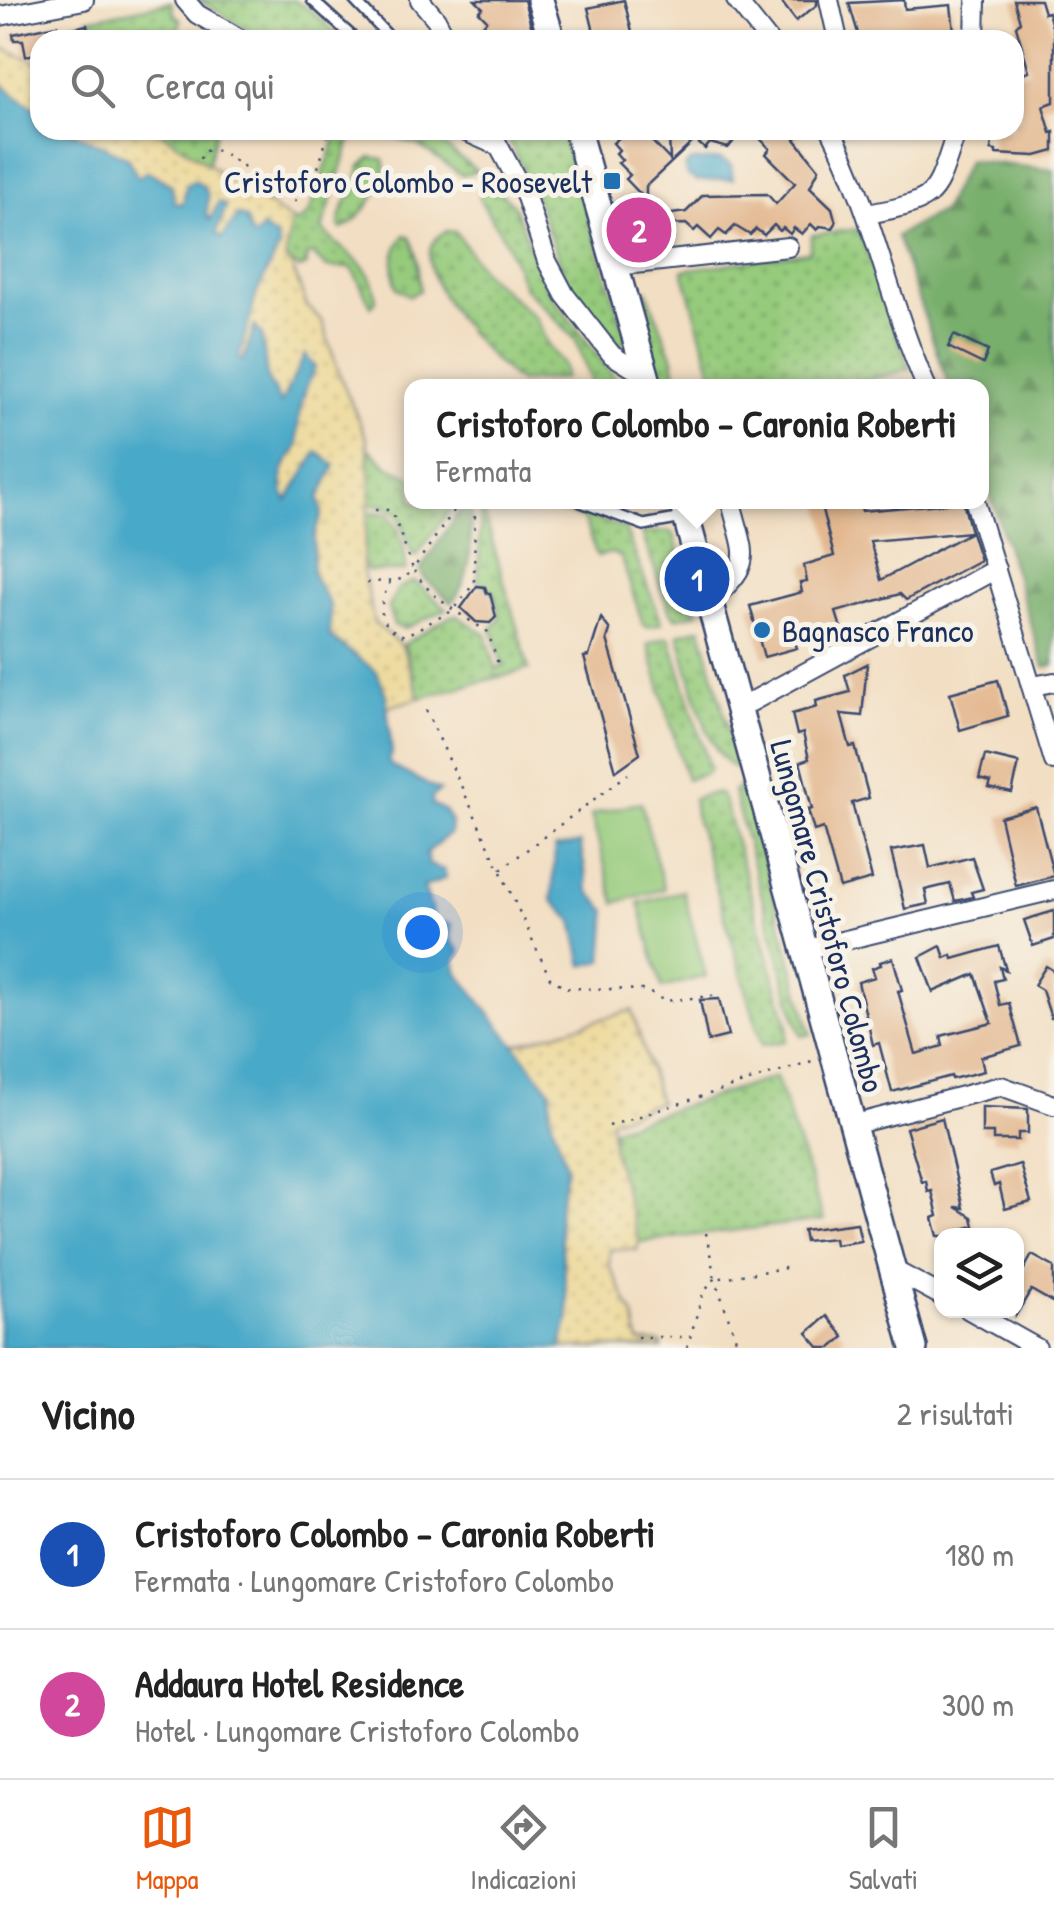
<!DOCTYPE html>
<html lang="it">
<meta charset="utf-8">
<style>
:root{--surface:#fff;--page:#f2f2f2;--text:#222;--muted:#767676;--line:#e0e0e0;--accent:#ea580c}
body{margin:0;font-family:"Patrick Hand",sans-serif;background:var(--page);color:var(--text)}
.controls{position:absolute;right:30px;bottom:30px;display:grid;overflow:hidden;border-radius:20px;box-shadow:0 2px 8px #0004}
.controls button{width:90px;height:90px;display:grid;place-items:center;padding:0;border:0;border-bottom:2px solid var(--line);background:var(--surface);color:var(--text);font:50px sans-serif}
.you{position:absolute;left:422px;top:932px;width:35px;height:35px;margin:-25px;border:8px solid #fff;border-radius:50%;background:#1a73e8;box-shadow:0 0 0 15px #1a73e833}
.badge{display:grid;place-items:center;width:65px;height:65px;border-radius:50%;background:var(--accent);color:#fff;font-size:32px;font-weight:700}
.pin{position:absolute;translate:-50% -50%;border:5px solid #fff;box-shadow:0 2px 10px #0006}
.popup{position:absolute;left:404px;top:379px;width:585px;height:130px;box-sizing:border-box;display:grid;place-content:center;border-radius:20px;background:var(--surface);filter:drop-shadow(0 2px 8px #0005);font-size:32px;white-space:nowrap;color:var(--muted)}
.popup b{font-size:38px;color:var(--text)}
.popup::after{content:'';position:absolute;left:50%;top:100%;margin-left:-20px;border:20px solid transparent;border-top-color:var(--surface)}
.list{margin:0;padding:0;list-style:none}
h2{display:flex;justify-content:space-between;align-items:center;height:130px;margin:0;padding:0 40px;font-size:42px}
h2 small{font-size:32px;font-weight:400;color:var(--muted)}
.list li{display:grid;grid-template-columns:65px 1fr auto;gap:30px;align-items:center;box-sizing:border-box;height:150px;padding:0 40px;border-top:2px solid var(--line)}
.list b{display:block;font-size:38px;white-space:nowrap}
.list p{margin:0;font-size:32px;white-space:nowrap;color:var(--muted)}
.list em{font-size:32px;font-style:normal;color:var(--muted)}
.icon{flex:none;width:55px;height:55px;fill:none;stroke:currentColor;stroke-width:2;stroke-linecap:round;stroke-linejoin:round}
.map{position:relative;flex:none;width:1054px;height:1348px;overflow:hidden}
.search{position:absolute;background:var(--surface);box-shadow:0 2px 8px #0004;left:30px;right:30px;top:30px;height:110px;display:flex;align-items:center;gap:25px;box-sizing:border-box;padding:0 35px;border-radius:30px;color:var(--muted);font-size:38px}
.sheet{height:430px;background:var(--surface)}
nav{display:flex;justify-content:space-around;align-items:center;box-sizing:border-box;height:140px;border-top:2px solid var(--line);background:var(--surface);font-size:28px;color:var(--muted)}
nav a{display:grid;justify-items:center;gap:5px}
nav .on{color:var(--accent)}
.map>svg:first-child{display:block}
.green{fill:url(#green-dots);stroke:#587d6d;stroke-width:2.5}
.forest{fill:url(#forest-firs);stroke:#4a6f65;stroke-width:2.5}
.sand{fill:url(#sand-dots);stroke:#84847e;stroke-width:2.5}
.pitch{fill:#96cb7c;stroke:#587d6d;stroke-width:2.5}
.water{fill:#49a9c8;stroke:#326c93;stroke-width:2.5}
.building{fill:#e3b890}
.lines{fill:none;stroke-linecap:round;stroke-linejoin:round}
.service-casing{stroke:#3b496d;stroke-width:14}
.minor-casing{stroke:#3b496d;stroke-width:22}
.secondary-casing{stroke:#3b496d;stroke-width:30}
.path{stroke:#3b496d;stroke-width:2.5;stroke-dasharray:2.5 8;stroke-linecap:butt}
.service{stroke:#fff;stroke-width:9}
.minor{stroke:#fff;stroke-width:18}
.secondary{stroke:#fff;stroke-width:25}
.poi-dot{fill:#1f6fb2;stroke:#f7f3e8;stroke-width:4}
.labels{text-anchor:middle;dominant-baseline:central;stroke-width:10;stroke-linejoin:round;paint-order:stroke}
.poi-label{font-size:32px;fill:#1b2f5e;stroke:#f7f3e8;text-anchor:end}
.street-label{font-size:32px;fill:#1b2f5e;stroke:#f7f3e8}
</style>
<div class="map">
<svg width="1054" height="1348" viewBox="0 0 1054 1348">
<defs>
<pattern id="green-dots" width="8" height="8" patternUnits="userSpaceOnUse" patternTransform="scale(2.5)"><rect width="8" height="8" fill="#96cb7c"/><path d="M2 2h.1M6 6h.1" fill="none" stroke="#7aa569" stroke-width="1.8" stroke-linecap="round"/></pattern>
<pattern id="forest-firs" width="22" height="20" patternUnits="userSpaceOnUse" patternTransform="scale(2.5)"><rect width="22" height="20" fill="#78af6c"/><path d="M5 1l3.5 6h-7zM16 11l3.5 6h-7z" fill="#628f5c"/></pattern>
<pattern id="sand-dots" width="8" height="8" patternUnits="userSpaceOnUse" patternTransform="scale(2.5)"><rect width="8" height="8" fill="#eeda9e"/><path d="M2 2h.1M6 6h.1" fill="none" stroke="#ccbb8a" stroke-width="1.8" stroke-linecap="round"/></pattern>
</defs>
<rect width="100%" height="100%" fill="#f7f3e8"/>
<filter id="ink" filterUnits="userSpaceOnUse"><feTurbulence type="fractalNoise" baseFrequency=".01" numOctaves="2"/><feDisplacementMap in="SourceGraphic" scale="20" xChannelSelector="R" yChannelSelector="G"/><feConvolveMatrix kernelMatrix="1 2 1 2 8 2 1 2 1" color-interpolation-filters="sRGB"/></filter>
<filter id="wash" filterUnits="userSpaceOnUse"><feTurbulence type="fractalNoise" baseFrequency=".0048" numOctaves="4" result="noise"/><feDisplacementMap in="SourceGraphic" scale="40" xChannelSelector="R" yChannelSelector="G"/><feGaussianBlur stdDeviation="2.25" result="paint"/><feColorMatrix in="noise" values="0 0 0 0 0 0 0 0 0 0 0 0 0 0 0 0 0 1.4 0 .05"/><feComposite in="paint" operator="in"/></filter>
<g filter="url(#wash)">
<rect width="100%" height="100%" fill="#f2dec2"/>
<g class="green">
<polygon points="199,0 293,0 309,9 344,40 264,40"/>
<polygon points="171,2 174,14 181,20 175,40 153,40 147,27 95,37 88,19"/>
<polygon points="157,130 216,130 208,164"/>
<path d="M339 130H365L351 139 322 229C343 255 375 262 376 301L371 306 352 268 326 267 312 254 306 255 307 265 300 269 285 259 291 220 299 222 309 213Z"/>
<polygon points="371,130 424,130 477,171 462,175 418,145"/>
<polygon points="504,130 561,130 627,340 620,345 611,340 568,284 534,193"/>
<path d="M371 157 384 159C391 180 361 221 342 229L339 227C339 206 358 189 360 167Z"/>
<polygon points="487,181 513,204 548,291 621,386 592,386 576,340 524,287 506,242 480,200 480,192"/>
<polygon points="858,229 910,369 845,386 716,386 683,270 809,252 812,235"/>
<path d="M447 231 456 232 483 272 536 318 548 345 564 365 565 378 519 382C492 362 389 258 447 231Z"/>
<path d="M405 235 410 237C418 252 418 273 420 290L410 296 397 288C391 270 392 250 405 235Z"/>
<polygon points="647,291 673,358 678,386 661,386 636,299"/>
<polygon points="369,449 389,467 412,477 412,502 451,502 451,508 416,557 412,554 398,513 382,505 369,505"/>
<polygon points="481,502 529,669 420,698 404,644 451,616 456,615 486,634 496,669 503,667 492,628 500,619 493,590 489,590 486,584 478,583"/>
<polygon points="524,502 570,502 589,508 593,517 625,529 662,623 647,627 643,624 621,557 612,553 597,556 583,518"/>
<path d="M376 512 389 514C400 531 407 551 405 571H368L362 567 368 513Z"/>
<polygon points="668,531 674,534 697,613 676,618 669,610 642,533"/>
<polygon points="414,581 447,609 404,629 394,625 388,608 398,589"/>
<path d="M701 628 739 769C706 763 690 668 679 638V634Z"/>
<polygon points="666,637 670,638 710,769 706,774 686,779 648,644"/>
<polygon points="743,784 811,1034 802,1036 796,1020 735,799 733,792"/>
<polygon points="716,792 721,795 725,804 788,1025 786,1041 762,1045 755,1020 695,815 693,799"/>
<polygon points="776,1077 824,1220 639,1242 612,1147 613,1128"/>
</g>
<g class="forest">
<polygon points="968,160 1054,170 1054,665 1044,667 982,468 982,386 949,386 896,236 942,211"/>
<path d="M463 505 471 506C470 543 475 572 452 603L424 578 420 570Z"/>
</g>
<g class="sand">
<polygon points="0,47 40,63 40,112 0,84"/>
<path d="M68 130H157L291 220 285 259 292 266 307 306 322 321 340 376 367 440 371 488 362 567 374 623 402 646 420 698 388 707 377 672 330 637V605L312 574 314 536 322 514 319 498 286 502C278 476 283 467 298 446 296 419 303 391 315 367L281 404 267 378 262 335 254 327 243 362 238 360 257 292 279 248 250 236 248 223 223 239 216 233 223 218 219 203 211 221 206 215C209 198 211 191 196 181L184 193V204L174 202 172 185 148 172 138 178 127 157Z"/>
<polygon points="632,1010 659,1102 610,1120 612,1147 639,1242 637,1250 610,1249 609,1265 634,1316 639,1342 661,1343 662,1348 561,1348 569,1317 558,1214 567,1166 550,1115 551,1091 514,1045"/>
</g>
<g class="pitch">
<polygon points="641,802 664,889 615,903 591,815"/>
<polygon points="683,891 706,976 662,988 639,903"/>
</g>
<g class="water">
<path d="M0 84 40 112V130H68L108 148 127 158 138 177 148 171 172 186 174 202 183 204 187 183 196 181C211 191 209 198 206 215L210 220 219 202 226 206 216 233 222 238 238 215 246 219 251 235 255 236 262 228 277 238 279 248 257 292 239 359 243 361 255 326 262 335 267 378 281 403 305 354 315 367C303 391 296 419 298 446 283 466 277 477 287 501L317 452 335 465 319 498 322 514 314 536 312 573 330 605V637L377 672 386 695 392 754 388 761 392 766 440 791 432 797V805L444 810 451 822 450 833 426 853 429 865 444 870 446 878 424 887 435 921 451 924V941L460 951 455 960 458 973 551 1091 550 1115 567 1166 558 1214 569 1317 561 1348H0Z"/>
<polygon points="721,159 731,165 733,179 696,181 686,174 685,167 691,161"/>
<polygon points="580,843 589,891 607,911 603,961 583,966 573,921 552,900 555,848"/>
</g>
<g id="blocks">
<g class="building">
<polygon points="475,0 524,0 535,40 484,40 491,33 483,25 487,20 479,12 483,8"/>
<polygon points="624,0 634,40 596,40 588,8"/>
<polygon points="780,0 817,0 817,5 796,21"/>
<polygon points="904,0 905,9 951,5 955,40 860,40 849,3"/>
<polygon points="1014,0 1040,0 1044,13 1048,12 1054,34 1054,102 1043,106 1051,133 1054,132 1054,151 1036,156 996,154 996,151 991,150 993,130 1014,130 1014,117 1022,118 1014,92 1014,76 1029,71 1016,26 1020,22"/>
<polygon points="57,25 58,31 87,25 90,40 40,40 40,53 26,56 23,40 14,40 13,34"/>
<polygon points="613,130 641,130 670,160 669,135 694,134 690,130 723,130 733,142 728,148 710,143 705,149 695,140 646,186 646,200 626,179 630,175 618,163 622,160 616,153 619,150 613,143 620,137"/>
<polygon points="752,130 804,130 795,139 819,169 810,187 832,208 836,223 833,228 820,226 817,230 811,224 802,234 794,228 790,234 783,228 780,231 774,225 764,235 756,229 750,235 735,226 726,235 719,230 711,239 698,227 694,231 686,224 658,225 657,216 686,212 703,195 767,194 776,204 795,183 766,154 770,149"/>
<polygon points="954,335 988,351 983,364 948,347"/>
<polygon points="820,502 859,502 862,511 963,502 971,532 870,541 881,580 971,532 980,560 906,600 900,594 836,612 841,628 795,642 797,648 764,657 750,606 802,592 800,583 807,582 804,565 834,556"/>
<polygon points="477,586 485,587 487,593 490,593 496,617 490,623 476,622 461,608"/>
<polygon points="601,618 610,630 607,639 640,754 616,771 584,657 589,656"/>
<polygon points="867,664 862,716 841,714 850,747 855,746 869,798 852,803 872,879 840,888 823,828 814,831 808,810 812,809 800,762 809,759 803,733 797,735 792,714 817,707 816,701 850,692 845,675"/>
<polygon points="998,680 1008,716 960,730 950,693"/>
<polygon points="985,755 1019,763 1012,793 989,788 991,782 979,779"/>
<polygon points="1036,807 1054,876 1016,886 1000,817"/>
<polygon points="925,845 930,868 972,857 983,889 971,892 973,897 955,901 950,884 925,890 928,904 905,909 891,851"/>
<polygon points="1054,911 1054,939 1033,946 1024,920"/>
<polygon points="941,946 945,958 952,955 953,959 999,946 1006,970 1000,967 1003,979 994,981 1000,1005 1009,1003 1021,1046 981,1057 984,1071 952,1079 951,1076 892,1092 879,1043 873,1045 858,982 875,977 872,968 881,965 880,962 893,958 902,990 898,991 916,1054 943,1046 941,1036 992,1023 975,974 933,992 920,957"/>
<polygon points="1046,966 1054,971 1054,1018 1051,1018 1042,990 1034,985"/>
<polygon points="719,999 728,1036 708,1041 700,1000"/>
<polygon points="982,1107 1028,1109 1028,1133 1018,1133 1018,1140 993,1140 993,1133 982,1133"/>
<polygon points="942,1118 963,1208 955,1207 972,1217 974,1226 955,1231 956,1236 938,1236 933,1218 938,1216 932,1191 928,1192 926,1181 922,1182 906,1128"/>
<polygon points="1020,1164 1031,1202 1005,1209 999,1184 994,1186 990,1173"/>
<polygon points="857,1223 861,1241 835,1245 834,1238 805,1241 803,1230"/>
<polygon points="1032,1255 1054,1267 1054,1303 1031,1290 1016,1315 1016,1267 1023,1271"/>
<polygon points="827,1316 844,1337 831,1348 820,1348 807,1333"/>
</g>
</g>
</g>
<g filter="url(#ink)">
<use href="#blocks" fill-opacity="0" stroke="#3b496d" stroke-width="2.5"/>
<g class="lines">
<g class="service-casing">
<g id="service">
<polyline points="312,0 356,40"/>
<polyline points="354,0 392,40"/>
<polyline points="581,502 644,525 683,518"/>
</g>
</g>
<g class="minor-casing">
<g id="minor">
<polyline points="185,0 197,14 242,40"/>
<polyline points="420,0 436,19 447,40"/>
<polyline points="736,0 768,40"/>
<polyline points="829,0 838,40"/>
<polyline points="0,16 84,0"/>
<polyline points="975,40 976,0"/>
<polyline points="462,130 498,146"/>
<polyline points="490,130 526,197 547,261 565,295 612,355 647,377"/>
<path d="M831 130C873 212 889 302 926 386"/>
<path d="M868 214C941 200 934 198 957 130"/>
<polyline points="616,266 788,247"/>
<polyline points="975,502 1054,761"/>
<path d="M709 602C756 561 745 558 731 502"/>
<polyline points="1033,686 1054,682"/>
<polyline points="738,709 996,569"/>
<polyline points="804,950 1054,890"/>
<polyline points="852,1125 1001,1086 1054,1105"/>
<polyline points="892,1269 942,1296"/>
<polyline points="969,1310 1037,1348"/>
</g>
</g>
<g class="secondary-casing">
<g id="secondary">
<polyline points="540,0 552,40"/>
<polyline points="577,130 649,386"/>
<polyline points="682,502 914,1348"/>
</g>
</g>
<g class="path">
<polyline points="185,130 189,133"/>
<path d="M200 159 202 152 211 149 222 152 295 201C315 192 321 155 328 135"/>
<path d="M460 502 413 569C429 597 461 615 488 632L499 667"/>
<path d="M390 582C378 606 376 625 404 636L454 610 474 583 475 502"/>
<polyline points="367,583 404,579 413,569 393,514 388,510 368,510"/>
<polyline points="426,710 550,978 567,988 645,990 665,1001 719,995"/>
<polyline points="501,869 628,774"/>
<polyline points="609,1126 812,1061"/>
<polyline points="706,1233 715,1279 786,1268"/>
<polyline points="637,1337 688,1337"/>
<polyline points="687,1348 703,1293 715,1279 739,1348"/>
</g>
<use href="#service" class="service"/>
<use href="#minor" class="minor"/>
<use href="#secondary" class="secondary"/>
</g>
</g>
<g class="poi-dot">
<rect x="602" y="171" width="20" height="20" rx="5"/>
<circle cx="762" cy="630" r="10"/>
</g>
<g class="labels">
<g class="poi-label">
<text x="592" y="181">Cristoforo Colombo - Roosevelt</text>
<text x="782" y="630" text-anchor="start">Bagnasco Franco</text>
</g>
<g class="street-label">
<text transform="translate(828 916) rotate(75)">Lungomare Cristoforo Colombo</text>
</g>
</g>
</svg>
<div class="controls">
<button><svg class="icon" aria-label="layers" viewBox="0 0 24 24"><path d="M12 4l9 5-9 5-9-5zM3 14l9 5 9-5"/></svg></button>
</div>
<div class="you"></div>
<div class="pin badge" style="left:697px;top:579px;background:#1a4fb4">1</div>
<div class="popup"><b>Cristoforo Colombo - Caronia Roberti</b>Fermata</div>
<div class="pin badge" style="left:639px;top:230px;background:#d1479c">2</div>
<div class="search"><svg class="icon" aria-label="search" viewBox="0 0 24 24"><circle cx="10" cy="10" r="6"/><path d="M15 15l6 6"/></svg>Cerca qui</div>
</div>
<section class="sheet">
<h2>Vicino<small>2 risultati</small></h2>
<ul class="list">
<li><span class="badge" style="background:#1a4fb4">1</span><div><b>Cristoforo Colombo - Caronia Roberti</b><p>Fermata · Lungomare Cristoforo Colombo</p></div><em>180 m</em></li>
<li><span class="badge" style="background:#d1479c">2</span><div><b>Addaura Hotel Residence</b><p>Hotel · Lungomare Cristoforo Colombo</p></div><em>300 m</em></li>
</ul>
</section>
<nav>
<a class="on"><svg class="icon" aria-label="map" viewBox="0 0 24 24"><path d="M3 6l6-2 6 2 6-2v14l-6 2-6-2-6 2zM9 4v14M15 6v14"/></svg>Mappa</a>
<a><svg class="icon" aria-label="directions" viewBox="0 0 24 24"><path d="M12 3l9 9-9 9-9-9zM9 14v-3h6M13 9l2 2-2 2"/></svg>Indicazioni</a>
<a><svg class="icon" aria-label="saved" viewBox="0 0 24 24"><path d="M7 4h10v16l-5-4-5 4z"/></svg>Salvati</a>
</nav>
